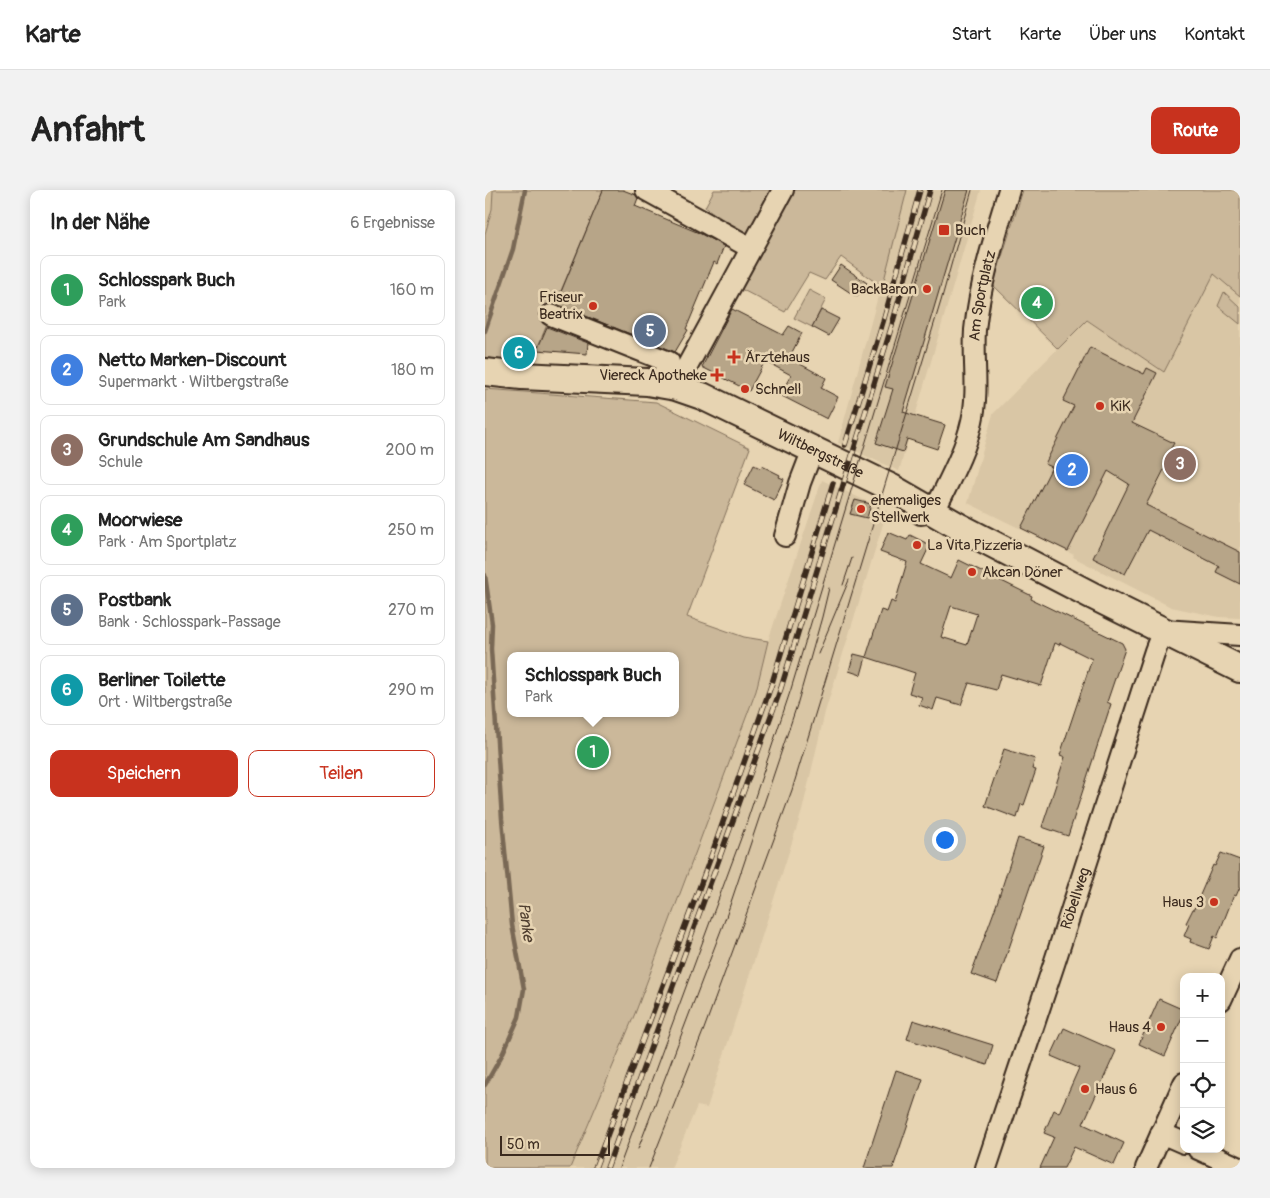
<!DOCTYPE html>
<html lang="de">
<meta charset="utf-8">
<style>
:root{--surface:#fff;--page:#f2f2f2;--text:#222;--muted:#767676;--line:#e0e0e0;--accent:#c8321e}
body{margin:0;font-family:Pangolin,sans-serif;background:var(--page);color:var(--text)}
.controls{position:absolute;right:15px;bottom:15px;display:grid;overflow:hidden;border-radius:10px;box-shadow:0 2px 12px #0003}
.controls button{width:45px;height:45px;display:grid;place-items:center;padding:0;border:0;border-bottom:1px solid var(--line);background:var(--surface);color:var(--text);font:25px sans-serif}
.scale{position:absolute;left:15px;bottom:12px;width:110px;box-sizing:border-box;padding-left:5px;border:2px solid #3b2a1e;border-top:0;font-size:14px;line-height:18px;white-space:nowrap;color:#3b2a1e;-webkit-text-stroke:4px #e7d4b2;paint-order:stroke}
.you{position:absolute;left:459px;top:649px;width:18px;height:18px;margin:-12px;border:4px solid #fff;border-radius:50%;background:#1a73e8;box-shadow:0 0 0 8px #1a73e833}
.badge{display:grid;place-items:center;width:32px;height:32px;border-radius:50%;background:var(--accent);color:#fff;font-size:16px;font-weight:700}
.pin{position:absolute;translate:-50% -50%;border:2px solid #fff;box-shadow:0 1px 5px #0006}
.popup{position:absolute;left:22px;top:462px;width:172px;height:65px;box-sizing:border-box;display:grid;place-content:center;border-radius:10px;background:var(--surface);filter:drop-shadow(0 1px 4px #0005);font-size:16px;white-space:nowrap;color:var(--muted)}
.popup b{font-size:19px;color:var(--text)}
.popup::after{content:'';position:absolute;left:50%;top:100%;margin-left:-10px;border:10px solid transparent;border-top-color:var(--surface)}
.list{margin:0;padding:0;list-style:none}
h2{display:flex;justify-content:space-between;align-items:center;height:65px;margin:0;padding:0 20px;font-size:21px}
h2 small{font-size:16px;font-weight:400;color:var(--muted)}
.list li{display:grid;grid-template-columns:32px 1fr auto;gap:15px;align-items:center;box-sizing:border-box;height:70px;margin:0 10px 10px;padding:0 10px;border:1px solid var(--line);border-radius:10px}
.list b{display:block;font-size:19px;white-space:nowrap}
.list p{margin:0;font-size:16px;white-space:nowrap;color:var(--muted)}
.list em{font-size:16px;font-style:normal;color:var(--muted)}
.actions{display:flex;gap:10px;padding:15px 20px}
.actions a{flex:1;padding:11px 0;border:1px solid var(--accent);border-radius:10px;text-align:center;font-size:18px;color:var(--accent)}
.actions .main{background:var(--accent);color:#fff}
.icon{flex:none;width:28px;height:28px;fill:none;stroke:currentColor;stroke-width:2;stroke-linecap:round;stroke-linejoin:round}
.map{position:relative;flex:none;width:755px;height:978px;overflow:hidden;border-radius:10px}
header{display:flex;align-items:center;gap:30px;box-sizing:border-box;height:70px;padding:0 25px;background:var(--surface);border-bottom:1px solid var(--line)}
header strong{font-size:24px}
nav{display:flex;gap:28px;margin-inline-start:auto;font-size:18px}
.intro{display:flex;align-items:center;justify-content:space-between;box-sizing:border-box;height:120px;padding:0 30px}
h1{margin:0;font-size:35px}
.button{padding:12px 22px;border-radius:10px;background:var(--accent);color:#fff;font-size:18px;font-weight:700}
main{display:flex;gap:30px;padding:0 30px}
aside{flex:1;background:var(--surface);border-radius:10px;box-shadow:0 2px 12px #0003}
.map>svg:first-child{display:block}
.built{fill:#d9c6a5}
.green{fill:#cbb89a;stroke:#83715c;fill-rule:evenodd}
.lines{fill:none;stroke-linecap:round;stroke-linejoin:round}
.stream{stroke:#796854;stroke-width:4.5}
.building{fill:#b7a588;stroke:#3b2a1e;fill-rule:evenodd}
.minor-casing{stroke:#3b2a1e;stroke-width:24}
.major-casing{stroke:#3b2a1e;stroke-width:30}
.minor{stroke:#e7d4b2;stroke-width:20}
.major{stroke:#e7d4b2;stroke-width:26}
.tram{stroke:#3b2a1e;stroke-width:1}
.rail-casing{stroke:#3b2a1e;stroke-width:5.5}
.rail{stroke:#e7d4b2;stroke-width:4;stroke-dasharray:11;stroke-linecap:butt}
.poi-dot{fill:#c8321e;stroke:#e7d4b2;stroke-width:2}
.labels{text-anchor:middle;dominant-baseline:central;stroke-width:5;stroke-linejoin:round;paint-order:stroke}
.poi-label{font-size:15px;fill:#3b2a1e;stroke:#e7d4b2;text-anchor:start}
.street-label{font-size:15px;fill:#3b2a1e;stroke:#e7d4b2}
.water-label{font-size:16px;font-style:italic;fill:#503f30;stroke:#e7d4b2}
</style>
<header>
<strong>Karte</strong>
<nav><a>Start</a><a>Karte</a><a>Über uns</a><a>Kontakt</a></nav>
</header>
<div class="intro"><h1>Anfahrt</h1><a class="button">Route</a></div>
<main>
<aside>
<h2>In der Nähe<small>6 Ergebnisse</small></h2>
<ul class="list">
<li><span class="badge" style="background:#2e9e5b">1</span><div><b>Schlosspark Buch</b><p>Park</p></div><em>160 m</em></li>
<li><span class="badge" style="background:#3f7fe0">2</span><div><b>Netto Marken-Discount</b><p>Supermarkt · Wiltbergstraße</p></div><em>180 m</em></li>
<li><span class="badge" style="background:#8d6e63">3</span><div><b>Grundschule Am Sandhaus</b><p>Schule</p></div><em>200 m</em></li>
<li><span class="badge" style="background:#2e9e5b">4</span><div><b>Moorwiese</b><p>Park · Am Sportplatz</p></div><em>250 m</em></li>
<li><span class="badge" style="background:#5c6f8a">5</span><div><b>Postbank</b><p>Bank · Schlosspark-Passage</p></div><em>270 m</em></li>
<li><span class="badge" style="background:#0f9aa8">6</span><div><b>Berliner Toilette</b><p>Ort · Wiltbergstraße</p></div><em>290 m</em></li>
</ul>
<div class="actions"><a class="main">Speichern</a><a>Teilen</a></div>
</aside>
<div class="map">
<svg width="755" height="978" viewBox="0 0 755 978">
<rect width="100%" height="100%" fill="#e7d4b2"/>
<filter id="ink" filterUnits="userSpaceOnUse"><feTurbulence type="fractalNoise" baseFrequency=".02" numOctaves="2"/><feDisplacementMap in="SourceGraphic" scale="10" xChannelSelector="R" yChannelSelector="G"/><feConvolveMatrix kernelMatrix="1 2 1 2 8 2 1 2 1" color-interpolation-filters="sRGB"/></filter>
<g filter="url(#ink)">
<g class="built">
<polygon points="0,0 8,0 7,19 0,44"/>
<polygon points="422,0 496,0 414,281 353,253"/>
<polygon points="729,83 755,106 755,428 734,427 686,417 588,367 589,365 483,313 508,224 601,130 679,182"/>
<polygon points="337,290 402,321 340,522 317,621 222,918 212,916 186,978 85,978 151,821 271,501 283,451"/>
</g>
<g class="green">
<polygon points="8,0 118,0 46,173 0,168 0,44 7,19"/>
<polygon points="229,0 422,0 398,94 390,92 356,67 340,90 324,83 300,122 254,98 275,55 220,17"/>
<polygon points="538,0 755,0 755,106 729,84 679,182 602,130 573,159 508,95"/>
<polygon points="324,100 341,109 327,137 309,128"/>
<polygon points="739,102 755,117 755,134 733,116"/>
<path d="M0 199 171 212 265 258 202 427 259 447 283 451 271 501 151 821 85 978H0ZM26 466H190V523H26Z"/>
</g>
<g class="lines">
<g class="stream">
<polyline points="0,141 28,59 40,0"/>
<polyline points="0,385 7,434 6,459 17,629 27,735 39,799 34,827 17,865 0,895"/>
</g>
</g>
<g class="building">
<polygon points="118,0 138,0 151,5 153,8 150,16 214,43 239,56 232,74 229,72 201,139 203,140 190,162 71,114"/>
<polygon points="460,0 484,0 418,222 460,235 452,259 422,249 418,262 391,253 408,199 400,197"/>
<polygon points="356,75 382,93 372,107 346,90"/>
<polygon points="247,119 298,145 304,136 317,143 304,168 341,188 336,198 353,207 342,229 295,205 306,185 280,171 264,201 217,177"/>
<polygon points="336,120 354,129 344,146 327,137"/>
<polygon points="62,137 103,153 102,164 52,160"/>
<polygon points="605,157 659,184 662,178 672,183 647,233 689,253 684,262 687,264 661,315 755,362 755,394 731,382 734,376 663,340 640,384 608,368 644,294 623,281 583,361 536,338 567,277 560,274 589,216 578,211"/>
<polygon points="269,275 275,278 277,276 295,285 294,287 299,289 289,310 259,295"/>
<polygon points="370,310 386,314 382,328 365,324"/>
<path d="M403 342 422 350 425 345 445 355 436 374 466 388 474 370 547 406 546 409 637 453 640 459 622 512 626 514 583 646 557 637 580 567 575 565 607 469 575 453 574 455 570 453 556 496 516 484 511 500 484 493 476 515 452 508 448 520 434 515 437 507 424 503 430 483 381 467 396 420 402 422 406 411 410 413 422 372 395 362ZM466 416 492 424 482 455 456 447Z"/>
<polygon points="369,464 381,467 376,485 364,481"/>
<polygon points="519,559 550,569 547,579 551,580 539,615 536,614 532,628 500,616"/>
<polygon points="533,648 559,656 512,793 486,784 511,716"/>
<polygon points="736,663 755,670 755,697 751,706 749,705 732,748 729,746 724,759 705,752 706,749 699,746 704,734 701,733 708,719 709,719 728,675 730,676"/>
<polygon points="674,809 699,820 699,823 680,866 654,854"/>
<polygon points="428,830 508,855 502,875 422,849"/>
<polygon points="579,838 631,861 598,934 639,953 629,975 589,957 579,978 555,978 569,947 559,943 569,920 574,923 594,878 566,866"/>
<polygon points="411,880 438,889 408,978 379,978"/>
</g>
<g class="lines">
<g class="minor-casing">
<g id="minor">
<polyline points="161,0 266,58"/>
<polyline points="66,125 184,172 174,194"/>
<polyline points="191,197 298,0"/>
<path id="s1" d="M436 324 449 322C463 292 480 263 487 231 494 201 488 170 490 140 495 92 510 46 524 0"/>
<polyline points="300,346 315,293 325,267"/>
<polyline points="736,810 755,769"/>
<polyline points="676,943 699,953"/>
<polyline points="713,959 755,978"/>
<path id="s2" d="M501 978 569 774 670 461 678 440 755 445"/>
<polyline points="661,978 699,893"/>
</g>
</g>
<g class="major-casing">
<g id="major">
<path id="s3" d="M0 182 37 186 162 192 191 197 217 206 407 298 473 336 606 405 755 479"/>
</g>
</g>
<use href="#minor" class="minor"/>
<use href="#major" class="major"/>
<g class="tram">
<polyline points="358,395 367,368"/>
<polyline points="333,464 364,390"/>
<polyline points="153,959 241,727 312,515 337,427 344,398"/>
<polyline points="134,978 259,640 306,499 457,0"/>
<polyline points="164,978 219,839 307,600 456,111 487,0"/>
</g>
<g class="rail-casing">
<g id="rail">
<polyline points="360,255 398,132 435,0"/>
<polyline points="110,978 225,669 287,493 348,293"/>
<polyline points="122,978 296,498 407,135 445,0"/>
</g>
</g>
<use href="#rail" class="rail"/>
</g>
</g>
<g class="poi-dot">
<rect x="453" y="34" width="12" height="12" rx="2.5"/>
<circle cx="442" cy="99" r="5"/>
<circle cx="108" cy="116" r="5"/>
<path d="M246.5 159.5h5v5h5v5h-5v5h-5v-5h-5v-5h5z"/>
<path d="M229.5 177.5h5v5h5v5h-5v5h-5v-5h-5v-5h5z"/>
<circle cx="260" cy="199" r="5"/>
<circle cx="615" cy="216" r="5"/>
<circle cx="376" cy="319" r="5"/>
<circle cx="432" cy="355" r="5"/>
<circle cx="487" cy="382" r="5"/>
<circle cx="729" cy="712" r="5"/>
<circle cx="676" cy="837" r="5"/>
<circle cx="600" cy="899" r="5"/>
</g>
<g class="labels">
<g class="poi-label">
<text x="470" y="40">Buch</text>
<text x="432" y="99" text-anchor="end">BackBaron</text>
<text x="98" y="107" text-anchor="end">Friseur<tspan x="98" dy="17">Beatrix</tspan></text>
<text x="260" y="167">Ärztehaus</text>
<text x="222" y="185" text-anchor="end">Viereck Apotheke</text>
<text x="270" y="199">Schnell</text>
<text x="625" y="216">KiK</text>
<text x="386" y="310">ehemaliges<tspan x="386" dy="17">Stellwerk</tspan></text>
<text x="442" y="355">La Vita Pizzeria</text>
<text x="497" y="382">Akcan Döner</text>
<text x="719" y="712" text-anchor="end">Haus 3</text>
<text x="666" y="837" text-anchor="end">Haus 4</text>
<text x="610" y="899">Haus 6</text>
</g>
<g class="street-label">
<text stroke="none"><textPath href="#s1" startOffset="238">Am Sportplatz</textPath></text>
<text stroke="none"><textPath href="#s3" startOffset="351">Wiltbergstraße</textPath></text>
<text stroke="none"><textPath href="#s2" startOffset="284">Röbellweg</textPath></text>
</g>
<g class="water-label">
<text transform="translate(41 732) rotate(82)">Panke</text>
</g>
</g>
</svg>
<div class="controls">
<button>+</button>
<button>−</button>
<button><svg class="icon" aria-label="locate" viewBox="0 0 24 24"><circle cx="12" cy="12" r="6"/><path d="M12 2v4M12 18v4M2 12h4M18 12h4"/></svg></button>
<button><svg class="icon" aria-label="layers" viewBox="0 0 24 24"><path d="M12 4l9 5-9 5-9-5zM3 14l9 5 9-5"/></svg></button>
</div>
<div class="scale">50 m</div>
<div class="you"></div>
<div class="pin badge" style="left:108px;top:562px;background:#2e9e5b">1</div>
<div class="popup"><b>Schlosspark Buch</b>Park</div>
<div class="pin badge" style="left:587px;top:280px;background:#3f7fe0">2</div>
<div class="pin badge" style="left:695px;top:274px;background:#8d6e63">3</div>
<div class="pin badge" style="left:552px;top:113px;background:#2e9e5b">4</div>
<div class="pin badge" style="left:165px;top:141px;background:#5c6f8a">5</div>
<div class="pin badge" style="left:34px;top:163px;background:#0f9aa8">6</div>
</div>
</main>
